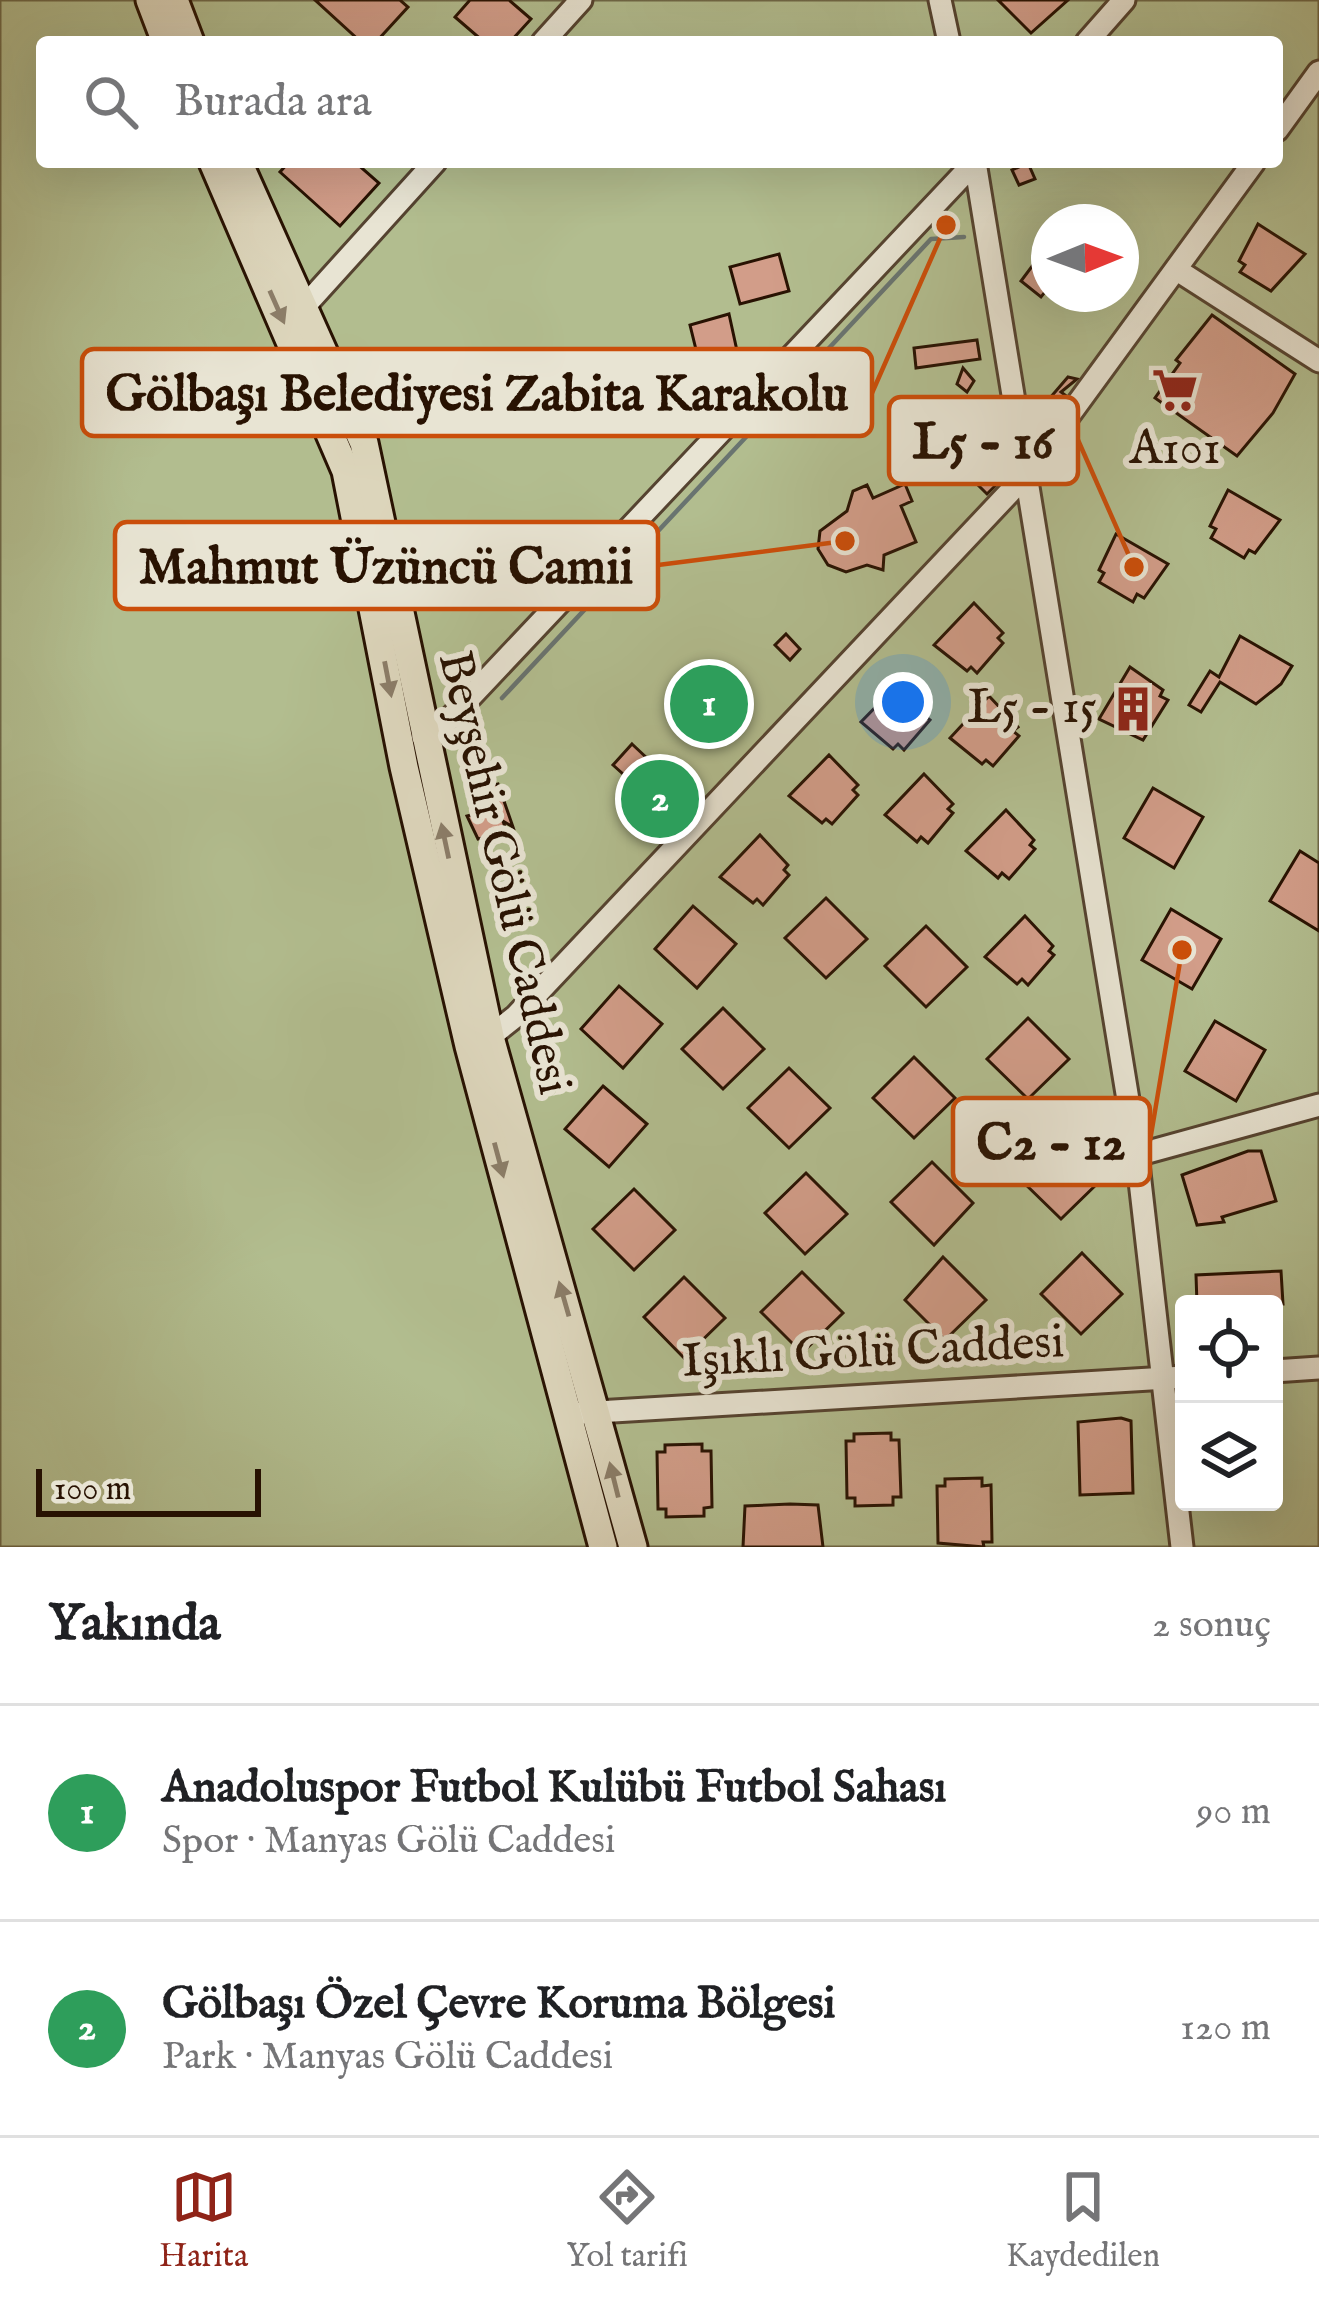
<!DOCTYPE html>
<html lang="tr">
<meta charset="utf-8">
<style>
:root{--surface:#fff;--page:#f6f6f6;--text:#202124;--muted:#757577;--line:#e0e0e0;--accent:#8f2418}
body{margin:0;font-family:"IM FELL English",serif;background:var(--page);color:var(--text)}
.controls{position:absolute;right:36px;bottom:36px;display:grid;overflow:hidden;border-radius:12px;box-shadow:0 12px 48px #0002}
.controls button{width:108px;height:108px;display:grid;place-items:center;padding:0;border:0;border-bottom:3px solid var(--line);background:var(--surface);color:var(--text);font:60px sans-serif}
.compass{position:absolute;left:1031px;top:204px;width:108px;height:108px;border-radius:50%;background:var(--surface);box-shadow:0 12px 48px #0002;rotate:89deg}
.scale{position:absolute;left:36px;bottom:30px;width:225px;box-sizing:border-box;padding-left:12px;border:6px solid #281202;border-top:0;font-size:33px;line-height:42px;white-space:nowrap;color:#281202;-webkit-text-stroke:9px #e8e4d3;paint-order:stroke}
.you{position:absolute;left:903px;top:702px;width:42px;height:42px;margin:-30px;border:9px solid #fff;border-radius:50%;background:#1a73e8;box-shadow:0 0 0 18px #1a73e833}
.badge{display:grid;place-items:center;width:78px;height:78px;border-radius:50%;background:var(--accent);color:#fff;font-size:39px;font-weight:700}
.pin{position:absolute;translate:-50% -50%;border:6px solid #fff;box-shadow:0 3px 12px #0006}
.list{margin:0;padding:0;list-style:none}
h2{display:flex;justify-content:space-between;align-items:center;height:156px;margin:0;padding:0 48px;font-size:51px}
h2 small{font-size:39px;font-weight:400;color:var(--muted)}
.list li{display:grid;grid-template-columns:78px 1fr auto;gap:36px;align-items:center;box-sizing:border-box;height:216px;padding:0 48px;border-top:3px solid var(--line)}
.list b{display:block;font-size:45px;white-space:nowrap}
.list p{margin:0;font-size:39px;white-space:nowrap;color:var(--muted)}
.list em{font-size:39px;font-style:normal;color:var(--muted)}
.icon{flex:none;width:66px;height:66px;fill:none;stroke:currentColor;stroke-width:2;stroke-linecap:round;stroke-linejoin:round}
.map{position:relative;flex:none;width:1319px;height:1547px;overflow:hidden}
.search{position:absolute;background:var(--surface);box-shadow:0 12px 48px #0002;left:36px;right:36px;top:36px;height:132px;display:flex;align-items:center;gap:30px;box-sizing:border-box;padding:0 42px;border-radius:12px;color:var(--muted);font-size:45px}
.sheet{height:588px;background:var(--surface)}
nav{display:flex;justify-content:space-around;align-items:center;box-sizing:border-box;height:168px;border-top:3px solid var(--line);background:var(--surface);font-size:33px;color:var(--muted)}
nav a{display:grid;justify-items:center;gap:6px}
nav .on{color:var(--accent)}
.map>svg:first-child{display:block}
.green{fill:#b2bd8f;stroke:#6d6848;stroke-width:3;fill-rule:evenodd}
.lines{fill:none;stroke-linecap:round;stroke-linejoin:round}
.stream{stroke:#697470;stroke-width:4.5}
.building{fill:#d29d89;stroke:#281202;stroke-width:3}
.minor-casing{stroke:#554330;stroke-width:27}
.major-casing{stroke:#281202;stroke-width:33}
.minor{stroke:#e8e4d3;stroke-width:21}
.major{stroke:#dcd5bb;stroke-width:27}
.oneway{fill:#8b7d68}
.labels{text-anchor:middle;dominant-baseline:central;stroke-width:12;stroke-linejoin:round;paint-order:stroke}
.poi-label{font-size:48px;fill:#281202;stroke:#e8e4d3}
.street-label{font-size:48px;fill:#281202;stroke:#e8e4d3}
.leader{fill:none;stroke:#cb4e0a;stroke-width:4.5}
.callout-dot{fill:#cb4e0a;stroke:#e8e4d3;stroke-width:4.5}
.callout{fill:#e8e4d3;stroke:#cb4e0a;stroke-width:4.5}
.callout-label{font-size:51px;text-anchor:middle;font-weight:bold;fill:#281202}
</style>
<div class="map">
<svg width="1319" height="1547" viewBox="0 0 1319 1547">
<rect width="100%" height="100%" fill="#dcd5bb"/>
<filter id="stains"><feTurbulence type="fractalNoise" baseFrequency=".00167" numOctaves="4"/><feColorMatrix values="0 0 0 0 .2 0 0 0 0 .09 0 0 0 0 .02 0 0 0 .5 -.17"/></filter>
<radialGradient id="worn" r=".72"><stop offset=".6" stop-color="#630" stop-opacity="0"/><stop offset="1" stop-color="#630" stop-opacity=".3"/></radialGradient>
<path class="green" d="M0 0H1319V1547H0ZM42 42H1277V162H42ZM1049 222H1121V294H1049ZM1184 1304H1274V1502H1184Z"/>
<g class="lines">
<polyline class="stream" points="502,698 931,239 964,237"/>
</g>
<g class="building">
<polygon points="315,0 400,0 408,7 376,42 361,42"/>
<polygon points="470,0 509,0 531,19 510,42 484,42 455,17"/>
<polygon points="998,0 1068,0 1031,33"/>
<polygon points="289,162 355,162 379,183 340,226 280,172"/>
<polygon points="1028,163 1035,179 1019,185 1012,170"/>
<polygon points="1258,224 1305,254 1271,291 1240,272 1245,265 1239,261"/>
<polygon points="779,254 789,291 740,304 730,267"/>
<polygon points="1039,257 1049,265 1049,287 1041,297 1021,281"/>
<polygon points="729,314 739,360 701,370 690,325"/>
<polygon points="1212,315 1295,374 1273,413 1237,456 1155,398 1180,363 1176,360"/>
<polygon points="977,340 980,359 916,368 914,348"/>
<polygon points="963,368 974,381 967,392 957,384"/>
<polygon points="1068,377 1077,379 1061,392 1065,395 1052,413 1043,406"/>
<polygon points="996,467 1005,476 987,494 978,485"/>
<polygon points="905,484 912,501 901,506 916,542 884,555 883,570 867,565 846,572 828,565 818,549 820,531 847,511 853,491 867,485 873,498"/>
<polygon points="1228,490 1280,520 1255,553 1249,550 1244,558 1211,538 1216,529 1210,526"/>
<polygon points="1116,534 1168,564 1144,598 1137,594 1133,602 1099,582 1104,573 1099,570"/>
<polygon points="974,603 1003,633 998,638 1003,643 977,673 971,667 967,671 934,645"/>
<polygon points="786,634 800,649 790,660 775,645"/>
<polygon points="1240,636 1292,666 1281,684 1256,704 1220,682 1201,712 1189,705 1210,671 1219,677"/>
<polygon points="1130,667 1163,690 1160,696 1168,700 1143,740 1099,719"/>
<polygon points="901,681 929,711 925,716 930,720 904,750 898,744 893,749 861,722"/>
<polygon points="989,696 1018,727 1013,731 1019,736 993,766 986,760 982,764 950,738"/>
<polygon points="632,744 649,760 631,781 613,765"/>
<polygon points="829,755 858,785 853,790 858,795 832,824 826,819 822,823 789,796"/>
<polygon points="924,774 953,804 948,809 953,813 928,843 921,837 917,842 885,815"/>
<polygon points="498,784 513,827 503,821 507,833 478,839 467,816 475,814 469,790"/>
<polygon points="1153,788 1203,817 1174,868 1124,838"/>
<polygon points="1006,810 1034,840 1030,845 1035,849 1009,879 1002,873 998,878 966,851"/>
<polygon points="760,835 788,865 784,870 789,875 763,905 757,899 753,903 720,877"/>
<polygon points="1300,851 1319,863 1319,931 1270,901"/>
<polygon points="826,898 867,939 826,978 785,938"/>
<polygon points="693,906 736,944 697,988 655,949"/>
<polygon points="1171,909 1221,939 1192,989 1142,960"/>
<polygon points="1025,916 1053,946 1049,951 1054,955 1028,985 1022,979 1017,984 985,957"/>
<polygon points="926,926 967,967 926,1007 885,966"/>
<polygon points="619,986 662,1024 623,1068 581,1029"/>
<polygon points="723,1008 764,1049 723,1089 682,1049"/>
<polygon points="1028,1018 1069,1059 1028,1099 987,1059"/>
<polygon points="1215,1021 1265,1050 1236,1101 1185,1071"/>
<polygon points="914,1057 955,1098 914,1138 873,1098"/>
<polygon points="789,1068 830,1108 789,1148 748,1108"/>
<polygon points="603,1086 647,1124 609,1167 565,1129"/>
<polygon points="1061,1138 1102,1179 1061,1219 1020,1179"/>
<polygon points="1248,1151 1261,1151 1276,1201 1222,1217 1224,1222 1197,1225 1182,1175"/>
<polygon points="932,1162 973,1203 934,1245 891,1202"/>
<polygon points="806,1173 847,1214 805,1254 765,1213"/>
<polygon points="634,1189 675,1230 634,1270 593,1229"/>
<polygon points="1082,1253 1122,1294 1081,1334 1041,1294"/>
<polygon points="943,1257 986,1300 945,1340 905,1300"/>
<polygon points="1281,1271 1283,1304 1197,1304 1196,1275"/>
<polygon points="802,1272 843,1313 802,1353 761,1312"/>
<polygon points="684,1277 725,1318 684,1358 644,1317"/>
<polygon points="1121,1418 1131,1421 1133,1493 1080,1495 1078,1422"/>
<polygon points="891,1433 891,1440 899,1440 901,1497 893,1497 893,1505 855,1506 855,1498 847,1498 846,1441 854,1441 854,1434"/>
<polygon points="702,1444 702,1451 711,1451 712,1507 704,1508 704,1516 666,1517 666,1509 658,1509 657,1452 665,1452 665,1445"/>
<polygon points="982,1478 982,1486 991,1485 992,1542 983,1542 984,1547 938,1543 937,1486 945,1486 945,1479"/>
<polygon points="790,1504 818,1505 823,1547 743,1547 745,1506"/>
</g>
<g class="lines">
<g class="minor-casing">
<g id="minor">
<polyline points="940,0 949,42"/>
<polyline points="543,42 581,0"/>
<polyline points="1087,42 1124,0"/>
<polyline points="1277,130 1319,72"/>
<polyline points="975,162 1137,1155 1182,1547"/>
<polyline points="1177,270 1319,361"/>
<polyline points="303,308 435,162"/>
<polyline points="423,737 442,727 975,162"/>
<polyline points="482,1043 516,1016 1024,477 1254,162"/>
<polyline points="1137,1155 1319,1105"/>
<polyline points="1274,1371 1319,1368"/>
<polyline points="580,1413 1184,1377"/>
</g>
</g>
<g class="major-casing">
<g id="major">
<polyline points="150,0 166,42"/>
<polyline points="174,0 190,42"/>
<polyline points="213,162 346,471 404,767 469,1046 603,1547"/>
<polyline points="238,162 364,443 491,1041 633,1547"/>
</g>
</g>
<use href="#minor" class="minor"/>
<use href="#major" class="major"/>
</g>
<defs><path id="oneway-solid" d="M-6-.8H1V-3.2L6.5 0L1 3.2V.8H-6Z" transform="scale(3)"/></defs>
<g class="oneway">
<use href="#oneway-solid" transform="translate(277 307) rotate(66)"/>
<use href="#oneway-solid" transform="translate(388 679) rotate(79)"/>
<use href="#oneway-solid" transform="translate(445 841) rotate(-102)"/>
<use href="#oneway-solid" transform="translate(499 1160) rotate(75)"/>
<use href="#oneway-solid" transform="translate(564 1299) rotate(-106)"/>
<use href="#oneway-solid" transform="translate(614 1480) rotate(-104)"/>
</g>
<defs>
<g id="supermarket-bare" transform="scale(3.6)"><path d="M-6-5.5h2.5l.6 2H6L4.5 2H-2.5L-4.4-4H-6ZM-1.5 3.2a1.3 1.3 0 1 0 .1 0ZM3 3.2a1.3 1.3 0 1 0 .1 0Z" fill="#8f2418" stroke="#e8e4d3" stroke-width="2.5" paint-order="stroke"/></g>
<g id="building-bare" transform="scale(3.6)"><path d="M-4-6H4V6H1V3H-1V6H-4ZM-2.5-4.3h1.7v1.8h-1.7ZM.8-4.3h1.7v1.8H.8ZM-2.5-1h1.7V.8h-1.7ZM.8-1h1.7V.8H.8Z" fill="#8f2418" stroke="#e8e4d3" stroke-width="2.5" paint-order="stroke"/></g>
</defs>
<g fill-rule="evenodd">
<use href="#supermarket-bare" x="1175" y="390"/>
<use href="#building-bare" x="1133" y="709"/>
</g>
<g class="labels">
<g class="poi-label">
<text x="1175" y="450">A101</text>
<text x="1097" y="709" text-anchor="end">L5 - 15</text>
</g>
<g class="street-label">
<text transform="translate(503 873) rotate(77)">Beyşehir Gölü Caddesi</text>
<text transform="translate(873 1353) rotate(-3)">Işıklı Gölü Caddesi</text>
</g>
</g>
<path class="leader" d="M946 225L872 393M1134 567L1078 440M845 541L658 565M1182 950L1150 1141"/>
<g class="callout-dot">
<circle cx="946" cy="225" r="12"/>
<circle cx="1134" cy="567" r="12"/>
<circle cx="845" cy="541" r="12"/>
<circle cx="1182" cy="950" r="12"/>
</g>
<g class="callout">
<rect x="82" y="349" width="790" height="87" rx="12"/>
<rect x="889" y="397" width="189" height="87" rx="12"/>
<rect x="115" y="522" width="543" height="87" rx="12"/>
<rect x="953" y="1098" width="197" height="87" rx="12"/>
</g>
<g class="callout-label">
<text x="477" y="410">Gölbaşı Belediyesi Zabita Karakolu</text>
<text x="983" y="458">L5 - 16</text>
<text x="386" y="583">Mahmut Üzüncü Camii</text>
<text x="1051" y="1159">C2 - 12</text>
</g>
<rect width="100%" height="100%" filter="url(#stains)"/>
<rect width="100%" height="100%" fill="url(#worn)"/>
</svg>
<div class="controls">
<button><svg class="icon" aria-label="locate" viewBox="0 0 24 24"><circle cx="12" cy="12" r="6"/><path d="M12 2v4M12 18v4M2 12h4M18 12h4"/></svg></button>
<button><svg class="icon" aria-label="layers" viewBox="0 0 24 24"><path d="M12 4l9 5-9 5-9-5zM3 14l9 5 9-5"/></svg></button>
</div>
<svg class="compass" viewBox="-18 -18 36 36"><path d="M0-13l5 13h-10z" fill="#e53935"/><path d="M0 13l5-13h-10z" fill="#757577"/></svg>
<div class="scale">100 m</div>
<div class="you"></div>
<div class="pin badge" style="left:709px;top:704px;background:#2e9e5b">1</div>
<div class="pin badge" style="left:660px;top:799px;background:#2e9e5b">2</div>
<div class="search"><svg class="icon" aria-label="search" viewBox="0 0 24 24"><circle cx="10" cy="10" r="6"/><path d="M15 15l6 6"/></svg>Burada ara</div>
</div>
<section class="sheet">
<h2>Yakında<small>2 sonuç</small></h2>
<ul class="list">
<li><span class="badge" style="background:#2e9e5b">1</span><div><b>Anadoluspor Futbol Kulübü Futbol Sahası</b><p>Spor · Manyas Gölü Caddesi</p></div><em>90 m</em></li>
<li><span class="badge" style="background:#2e9e5b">2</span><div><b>Gölbaşı Özel Çevre Koruma Bölgesi</b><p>Park · Manyas Gölü Caddesi</p></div><em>120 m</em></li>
</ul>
</section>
<nav>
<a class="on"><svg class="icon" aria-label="map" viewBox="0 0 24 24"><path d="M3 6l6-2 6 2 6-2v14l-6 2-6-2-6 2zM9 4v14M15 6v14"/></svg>Harita</a>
<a><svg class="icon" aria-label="directions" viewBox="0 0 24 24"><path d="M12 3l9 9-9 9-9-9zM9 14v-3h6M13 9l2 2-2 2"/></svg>Yol tarifi</a>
<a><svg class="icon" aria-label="saved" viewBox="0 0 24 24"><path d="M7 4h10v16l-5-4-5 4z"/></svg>Kaydedilen</a>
</nav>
